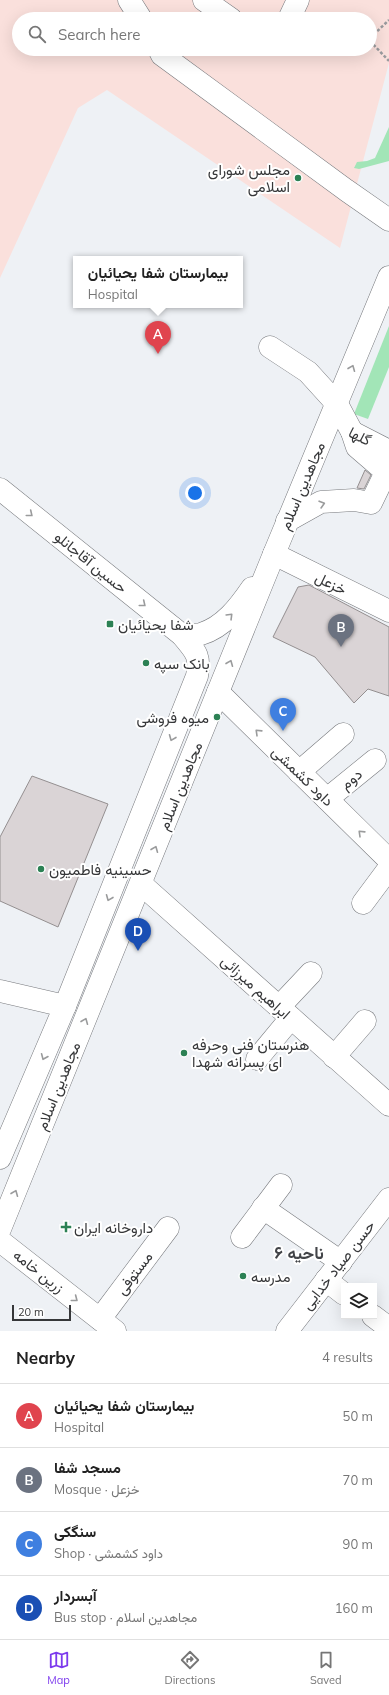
<!DOCTYPE html>
<meta charset="utf-8">
<style>
:root{--surface:#fff;--page:#f6f6f6;--text:#222;--muted:#767676;--line:#e0e0e0;--accent:#7c3aed}
body{margin:0;font-family:Mulish,Vazirmatn,sans-serif;background:var(--page);color:var(--text)}
.controls{position:absolute;right:12px;bottom:12px;display:grid;overflow:hidden;border-radius:0px;box-shadow:0 4px 16px #0002}
.controls button{width:36px;height:36px;display:grid;place-items:center;padding:0;border:0;border-bottom:1px solid var(--line);background:var(--surface);color:var(--text);font:20px sans-serif}
.scale{position:absolute;left:12px;bottom:10px;width:59px;box-sizing:border-box;padding-left:4px;border:2px solid #363739;border-top:0;font-size:11px;line-height:14px;white-space:nowrap;color:#363739;-webkit-text-stroke:3px #fff;paint-order:stroke}
.you{position:absolute;left:195px;top:493px;width:14px;height:14px;margin:-10px;border:3px solid #fff;border-radius:50%;background:#1a73e8;box-shadow:0 0 0 6px #1a73e833}
.badge{display:grid;place-items:center;width:26px;height:26px;border-radius:50%;background:var(--accent);color:#fff;font-size:13px;font-weight:700}
.pin{position:absolute;translate:-50% -33px;filter:drop-shadow(0 1px 2px #0008)}
.pin::after{content:'';position:absolute;top:21px;width:14px;height:12px;background:inherit;clip-path:polygon(0 0,100% 0,50% 100%)}
.popup{position:absolute;left:73px;top:256px;width:170px;height:52px;box-sizing:border-box;display:grid;place-content:center;border-radius:0px;background:var(--surface);filter:drop-shadow(0 1px 3px #0005);font-size:13px;white-space:nowrap;color:var(--muted)}
.popup b{font-size:15px;color:var(--text)}
.popup::after{content:'';position:absolute;left:50%;top:100%;margin-left:-8px;border:8px solid transparent;border-top-color:var(--surface)}
.list{margin:0;padding:0;list-style:none}
h2{display:flex;justify-content:space-between;align-items:center;height:52px;margin:0;padding:0 16px;font-size:17px}
h2 small{font-size:13px;font-weight:400;color:var(--muted)}
.list li{display:grid;grid-template-columns:26px 1fr auto;gap:12px;align-items:center;box-sizing:border-box;height:64px;padding:0 16px;border-top:1px solid var(--line)}
.list b{display:block;font-size:15px;white-space:nowrap}
.list p{margin:0;font-size:13px;white-space:nowrap;color:var(--muted)}
.list em{font-size:13px;font-style:normal;color:var(--muted)}
.icon{flex:none;width:22px;height:22px;fill:none;stroke:currentColor;stroke-width:2;stroke-linecap:round;stroke-linejoin:round}
.map{position:relative;flex:none;width:389px;height:1331px;overflow:hidden}
.search{position:absolute;background:var(--surface);box-shadow:0 4px 16px #0002;left:12px;right:12px;top:12px;height:44px;display:flex;align-items:center;gap:10px;box-sizing:border-box;padding:0 14px;border-radius:22px;color:var(--muted);font-size:15px}
.sheet{height:308px;background:var(--surface)}
nav{display:flex;justify-content:space-around;align-items:center;box-sizing:border-box;height:56px;border-top:1px solid var(--line);background:var(--surface);font-size:11px;color:var(--muted)}
nav a{display:grid;justify-items:center;gap:2px}
nav .on{color:var(--accent)}
.map>svg:first-child{display:block}
.commercial{fill:#fae0dc;fill-rule:evenodd}
.green{fill:#a2e5b7}
.building{fill:#dad4d6;stroke:#948f90}
.lines{fill:none;stroke-linecap:round;stroke-linejoin:round}
.minor-casing{stroke:#77797d;stroke-width:23}
.major-casing{stroke:#77797d;stroke-width:23}
.path{stroke:#989a9d;stroke-width:2.5;stroke-dasharray:3 2;stroke-linecap:butt}
.minor{stroke:#fff;stroke-width:22}
.major{stroke:#fff;stroke-width:22}
.oneway{stroke:#9a9b9c}
.poi-dot{fill:#2c8154;stroke:#fff;stroke-width:1.5}
.labels{text-anchor:middle;dominant-baseline:central;stroke-width:4;stroke-linejoin:round;paint-order:stroke}
.poi-label{font-size:15px;fill:#363739;stroke:#fff;text-anchor:start}
.street-label{font-size:15px;fill:#363739;stroke:#fff}
.quarter-label{font-size:17px;font-weight:bold;fill:#424448;stroke:#fff}
</style>
<div class="map">
<svg width="389" height="1331" viewBox="0 0 389 1331">
<rect width="100%" height="100%" fill="#eef1f5"/>
<path class="commercial" d="M0 0H389V63L340 248 107 90 78 108 0 278ZM19 19H370V49H19Z"/>
<g class="green">
<polygon points="389,127 389,161 359,169 354,168 357,162 367,161 375,158"/>
<polygon points="389,326 389,367 368,419 354,414"/>
</g>
<g class="building">
<polygon points="365,470 371,475 364,489 357,488"/>
<polygon points="309,585 389,627 389,696 368,689 354,703 315,657 273,637 298,587"/>
<polygon points="32,776 108,804 58,927 0,901 0,837"/>
</g>
<g class="lines">
<g class="minor-casing">
<g id="minor">
<polyline points="129,0 141,19"/>
<polyline points="204,0 231,19"/>
<polyline points="289,19 298,0"/>
<polyline points="159,49 162,55 346,190 389,220"/>
<polyline points="270,347 308,372 337,404 352,432 357,447 386,472 371,503 354,500 321,502 287,521"/>
<polyline points="352,432 389,451"/>
<polyline points="274,554 389,611"/>
<polyline points="218,692 389,860"/>
<polyline points="299,772 343,734"/>
<polyline points="327,799 375,760"/>
<polyline points="141,884 389,1105"/>
<polyline points="363,903 389,868"/>
<polyline points="0,991 65,1006"/>
<polyline points="279,1007 311,973"/>
<polyline points="334,1057 365,1021"/>
<polyline points="257,1059 291,1018"/>
<polyline points="263,1208 341,1262"/>
<polyline points="242,1237 281,1185"/>
<polyline points="326,1280 344,1294"/>
<polyline points="373,1316 389,1328"/>
<polyline points="100,1319 168,1228"/>
<polyline points="287,1331 389,1199"/>
</g>
</g>
<g class="major-casing">
<g id="major">
<path d="M0 489 182 635C195 651 201 655 197 676L65 1006 0 1158"/>
<path d="M182 635C188 635 195 635 201 634 224 627 239 607 252 588"/>
<polyline points="0,1229 274,554 389,277"/>
<polyline points="0,1241 115,1331"/>
</g>
</g>
<g class="path">
<polyline points="370,38 389,20"/>
<polyline points="370,41 389,61"/>
</g>
<use href="#minor" class="minor"/>
<use href="#major" class="major"/>
</g>
<defs><path id="oneway-chevron" d="M-2-3.5L2.5 0L-2 3.5" fill="none" stroke-width="1.6" stroke-linecap="round" stroke-linejoin="round"/></defs>
<g class="oneway">
<use href="#oneway-chevron" transform="translate(352 368) rotate(-68)"/>
<use href="#oneway-chevron" transform="translate(322 504) rotate(-16)"/>
<use href="#oneway-chevron" transform="translate(30 514) rotate(39)"/>
<use href="#oneway-chevron" transform="translate(143 604) rotate(39)"/>
<use href="#oneway-chevron" transform="translate(230 616) rotate(-45)"/>
<use href="#oneway-chevron" transform="translate(230 663) rotate(-68)"/>
<use href="#oneway-chevron" transform="translate(258 732) rotate(-136)"/>
<use href="#oneway-chevron" transform="translate(172 738) rotate(112)"/>
<use href="#oneway-chevron" transform="translate(361 833) rotate(-136)"/>
<use href="#oneway-chevron" transform="translate(155 849) rotate(-68)"/>
<use href="#oneway-chevron" transform="translate(109 898) rotate(112)"/>
<use href="#oneway-chevron" transform="translate(85 1021) rotate(-68)"/>
<use href="#oneway-chevron" transform="translate(44 1057) rotate(113)"/>
<use href="#oneway-chevron" transform="translate(15 1193) rotate(-68)"/>
<use href="#oneway-chevron" transform="translate(75 1299) rotate(38)"/>
</g>
<g class="poi-dot">
<circle cx="298" cy="178" r="4"/>
<rect x="106" y="620" width="8" height="8" rx="2"/>
<circle cx="146" cy="663" r="4"/>
<circle cx="217" cy="717" r="4"/>
<circle cx="41" cy="869" r="4"/>
<circle cx="184" cy="1053" r="4"/>
<path d="M64 1221h4v4h4v4h-4v4h-4v-4h-4v-4h4z"/>
<circle cx="243" cy="1276" r="4"/>
</g>
<g class="labels">
<g class="poi-label">
<text x="290" y="169" text-anchor="end">مجلس شورای<tspan x="290" dy="17">اسلامی</tspan></text>
<text x="118" y="624">شفا یحیائیان</text>
<text x="154" y="663">بانک سپه</text>
<text x="209" y="717" text-anchor="end">میوه فروشی</text>
<text x="49" y="869">حسینیه فاطمیون</text>
<text x="192" y="1044">هنرستان فنی وحرفه<tspan x="192" dy="17">ای پسرانه شهدا</tspan></text>
<text x="74" y="1227">داروخانه ایران</text>
<text x="251" y="1276">مدرسه</text>
</g>
<g class="street-label">
<text transform="translate(360 436) rotate(27)">گلها</text>
<text transform="translate(302 486) rotate(-67)">مجاهدین اسلام</text>
<text transform="translate(91 562) rotate(39)">حسین آقاجانلو</text>
<text transform="translate(331 583) rotate(26)">خزعل</text>
<text transform="translate(303 776) rotate(44)">داود کشمشی</text>
<text transform="translate(351 779) rotate(-39)">دوم</text>
<text transform="translate(180 786) rotate(-68)">مجاهدین اسلام</text>
<text transform="translate(256 987) rotate(42)">ابراهیم میرزائی</text>
<text transform="translate(58 1086) rotate(-68)">مجاهدین اسلام</text>
<text transform="translate(338 1265) rotate(-52)">حسن صیاد خدایی</text>
<text transform="translate(39 1271) rotate(38)">زرین خامه</text>
<text transform="translate(134 1273) rotate(-53)">مستوفی</text>
</g>
<g class="quarter-label">
<text x="299" y="1252">ناحیه ۶</text>
</g>
</g>
</svg>
<div class="controls">
<button><svg class="icon" aria-label="layers" viewBox="0 0 24 24"><path d="M12 4l9 5-9 5-9-5zM3 14l9 5 9-5"/></svg></button>
</div>
<div class="scale">20 m</div>
<div class="you"></div>
<div class="pin badge" style="left:158px;top:354px;background:#e0444e">A</div>
<div class="popup"><b>بیمارستان شفا یحیائیان</b>Hospital</div>
<div class="pin badge" style="left:341px;top:647px;background:#6b7280">B</div>
<div class="pin badge" style="left:283px;top:731px;background:#3f7fe0">C</div>
<div class="pin badge" style="left:138px;top:951px;background:#1a4fb4">D</div>
<div class="search"><svg class="icon" aria-label="search" viewBox="0 0 24 24"><circle cx="10" cy="10" r="6"/><path d="M15 15l6 6"/></svg>Search here</div>
</div>
<section class="sheet">
<h2>Nearby<small>4 results</small></h2>
<ul class="list">
<li><span class="badge" style="background:#e0444e">A</span><div><b>بیمارستان شفا یحیائیان</b><p>Hospital</p></div><em>50 m</em></li>
<li><span class="badge" style="background:#6b7280">B</span><div><b>مسجد شفا</b><p>Mosque · خزعل</p></div><em>70 m</em></li>
<li><span class="badge" style="background:#3f7fe0">C</span><div><b>سنگکی</b><p>Shop · داود کشمشی</p></div><em>90 m</em></li>
<li><span class="badge" style="background:#1a4fb4">D</span><div><b>آبسردار</b><p>Bus stop · مجاهدین اسلام</p></div><em>160 m</em></li>
</ul>
</section>
<nav>
<a class="on"><svg class="icon" aria-label="map" viewBox="0 0 24 24"><path d="M3 6l6-2 6 2 6-2v14l-6 2-6-2-6 2zM9 4v14M15 6v14"/></svg>Map</a>
<a><svg class="icon" aria-label="directions" viewBox="0 0 24 24"><path d="M12 3l9 9-9 9-9-9zM9 14v-3h6M13 9l2 2-2 2"/></svg>Directions</a>
<a><svg class="icon" aria-label="saved" viewBox="0 0 24 24"><path d="M7 4h10v16l-5-4-5 4z"/></svg>Saved</a>
</nav>
